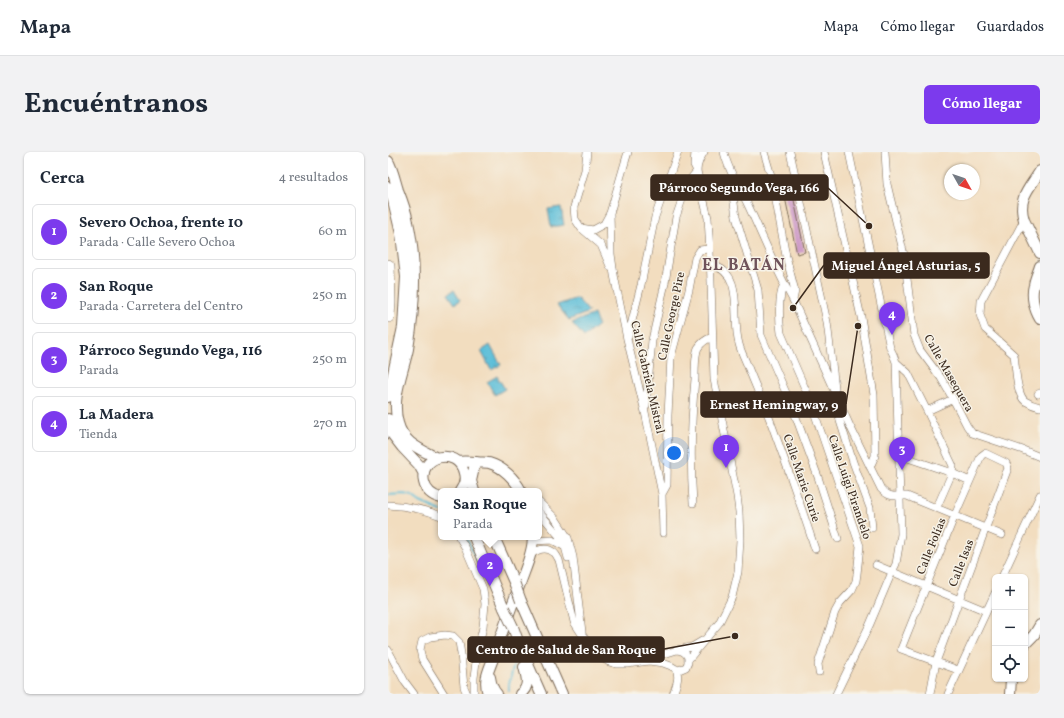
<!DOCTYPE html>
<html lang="es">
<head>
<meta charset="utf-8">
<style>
  body { margin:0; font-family:Vollkorn,serif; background:#f2f2f3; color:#1f2937 }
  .controls { position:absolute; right:12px; bottom:12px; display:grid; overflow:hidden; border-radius:6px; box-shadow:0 1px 3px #0004 }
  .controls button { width:36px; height:36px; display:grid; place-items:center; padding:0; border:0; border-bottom:1px solid #e0e1e3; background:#fff; color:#1f2937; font:20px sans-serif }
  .compass { position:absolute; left:556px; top:12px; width:36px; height:36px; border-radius:50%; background:#fff; box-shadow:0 1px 3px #0004; rotate:130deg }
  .you { position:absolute; left:286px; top:301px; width:14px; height:14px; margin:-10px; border:3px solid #fff; border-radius:50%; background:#1a73e8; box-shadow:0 0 0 6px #1a73e833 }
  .badge { display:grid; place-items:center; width:26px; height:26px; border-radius:50%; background:#7c3aed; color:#fff; font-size:13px; font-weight:700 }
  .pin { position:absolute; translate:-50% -33px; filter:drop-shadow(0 1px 2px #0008) }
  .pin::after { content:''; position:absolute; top:21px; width:14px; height:12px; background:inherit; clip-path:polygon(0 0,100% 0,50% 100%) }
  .popup { position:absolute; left:50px; top:336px; width:104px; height:52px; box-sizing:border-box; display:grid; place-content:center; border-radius:6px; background:#fff; filter:drop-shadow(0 1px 3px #0005); font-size:13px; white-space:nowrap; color:#747a83 }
  .popup b { font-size:15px; color:#1f2937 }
  .popup::after { content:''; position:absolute; left:50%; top:100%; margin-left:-8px; border:8px solid transparent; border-top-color:#fff }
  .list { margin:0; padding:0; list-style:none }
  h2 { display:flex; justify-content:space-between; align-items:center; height:52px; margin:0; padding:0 16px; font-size:17px }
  h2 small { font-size:13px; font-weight:400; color:#747a83 }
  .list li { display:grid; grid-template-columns:26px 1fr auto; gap:12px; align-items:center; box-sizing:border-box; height:56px; margin:0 8px 8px; padding:0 8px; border:1px solid #e0e1e3; border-radius:6px }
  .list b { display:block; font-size:15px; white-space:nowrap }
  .list p { margin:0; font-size:13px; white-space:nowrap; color:#747a83 }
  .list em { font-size:13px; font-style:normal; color:#747a83 }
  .icon { flex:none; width:22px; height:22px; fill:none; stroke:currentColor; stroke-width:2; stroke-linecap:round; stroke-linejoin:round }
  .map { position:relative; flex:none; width:652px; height:542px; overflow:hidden; border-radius:6px }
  header { display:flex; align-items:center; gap:24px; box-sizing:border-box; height:56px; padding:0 20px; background:#fff; border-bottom:1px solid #e0e1e3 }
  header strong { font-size:19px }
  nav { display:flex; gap:22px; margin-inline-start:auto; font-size:14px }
  .intro { display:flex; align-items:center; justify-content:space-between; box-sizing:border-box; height:96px; padding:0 24px }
  h1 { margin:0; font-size:28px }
  .button { padding:10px 18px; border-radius:6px; background:#7c3aed; color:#fff; font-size:14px; font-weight:700 }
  main { display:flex; gap:24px; padding:0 24px }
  aside { flex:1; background:#fff; border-radius:6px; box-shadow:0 1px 3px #0004 }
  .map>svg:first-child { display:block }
  .water { fill:url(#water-ripples); stroke:#4a747b }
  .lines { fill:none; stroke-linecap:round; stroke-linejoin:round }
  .stream { stroke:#5abdd8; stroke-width:2 }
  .building { fill:#ce9cc8 }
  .street-casing { stroke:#7b6956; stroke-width:8 }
  .secondary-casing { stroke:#7b6956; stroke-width:12 }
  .highway-casing { stroke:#7b6956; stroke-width:14 }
  .street { stroke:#fff; stroke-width:7 }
  .secondary { stroke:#fff; stroke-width:10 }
  .highway { stroke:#fff; stroke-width:13 }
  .secondary-bridge-casing { stroke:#7b6956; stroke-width:12; stroke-linecap:butt }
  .secondary-bridge { stroke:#fff; stroke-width:10 }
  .labels { text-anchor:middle; stroke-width:3; stroke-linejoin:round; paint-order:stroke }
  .street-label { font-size:12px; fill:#3b2a1e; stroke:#f7f3e8 }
  .district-label { font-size:16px; font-weight:bold; letter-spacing:1px; fill:#6e525a; stroke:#f7f3e8 }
  .leader { fill:none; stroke:#3b2a1e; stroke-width:1.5 }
  .callout-dot { fill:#3b2a1e; stroke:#f7f3e8; stroke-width:1.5 }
  .callout { fill:#3b2a1e; stroke:#3b2a1e; stroke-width:1.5 }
  .callout-label { font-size:13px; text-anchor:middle; font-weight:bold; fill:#fff }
</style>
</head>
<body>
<header>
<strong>Mapa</strong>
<nav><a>Mapa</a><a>Cómo llegar</a><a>Guardados</a></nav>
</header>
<div class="intro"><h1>Encuéntranos</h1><a class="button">Cómo llegar</a></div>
<main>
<aside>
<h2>Cerca<small>4 resultados</small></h2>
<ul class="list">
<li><span class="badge">1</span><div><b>Severo Ochoa, frente 10</b><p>Parada · Calle Severo Ochoa</p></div><em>60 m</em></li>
<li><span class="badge">2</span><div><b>San Roque</b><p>Parada · Carretera del Centro</p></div><em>250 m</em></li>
<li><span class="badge">3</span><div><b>Párroco Segundo Vega, 116</b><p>Parada</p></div><em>250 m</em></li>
<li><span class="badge">4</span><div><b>La Madera</b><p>Tienda</p></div><em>270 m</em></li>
</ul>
</aside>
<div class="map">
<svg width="652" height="542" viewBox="0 0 652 542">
  <defs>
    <pattern id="water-ripples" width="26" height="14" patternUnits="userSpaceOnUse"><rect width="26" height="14" fill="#5abdd8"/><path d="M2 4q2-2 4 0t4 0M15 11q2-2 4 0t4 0" fill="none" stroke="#4c9aaf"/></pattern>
  </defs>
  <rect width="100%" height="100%" fill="#f7f3e8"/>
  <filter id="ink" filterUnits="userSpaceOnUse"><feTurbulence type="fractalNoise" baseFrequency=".025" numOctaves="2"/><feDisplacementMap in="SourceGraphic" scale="8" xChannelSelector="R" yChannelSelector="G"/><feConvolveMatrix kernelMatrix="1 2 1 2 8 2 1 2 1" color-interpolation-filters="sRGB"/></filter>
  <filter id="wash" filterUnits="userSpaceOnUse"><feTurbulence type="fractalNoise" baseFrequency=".012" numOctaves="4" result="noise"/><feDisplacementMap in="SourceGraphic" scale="16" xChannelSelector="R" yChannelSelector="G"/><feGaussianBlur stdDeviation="0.9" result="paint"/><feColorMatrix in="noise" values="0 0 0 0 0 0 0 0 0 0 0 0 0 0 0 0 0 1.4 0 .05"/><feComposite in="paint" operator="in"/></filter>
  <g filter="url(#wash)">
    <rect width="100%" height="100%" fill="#f2ddbf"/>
    <path class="water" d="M 173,55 L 176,73 L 163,75 L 160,57 Z
      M 66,138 L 72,148 L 67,152 L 60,142 Z
      M 189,146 L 201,160 L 181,168 L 169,153 Z
      M 206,162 L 210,173 L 196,185 L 184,171 Z
      M 102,193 L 113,213 L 103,218 L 93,199 Z
      M 109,224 L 117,237 L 107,243 L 99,230 Z"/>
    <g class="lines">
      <path class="stream" d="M 0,343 L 16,342 L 24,344 L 32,350 L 53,359
        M 78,385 L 106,447
        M 121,539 L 121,532 L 126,512"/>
    </g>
    <g id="blocks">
      <path class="building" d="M 402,29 L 417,100 L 409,102 L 394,31 Z"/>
    </g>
  </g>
  <g filter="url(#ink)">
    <use href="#blocks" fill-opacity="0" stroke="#7b6956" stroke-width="1"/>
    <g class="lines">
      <g class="street-casing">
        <path id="street" d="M 199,0 L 197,18 L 186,55 L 187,67 L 193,76 L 205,78 L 216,72 L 222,61 L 240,0
          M 307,0 L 306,13 L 308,17
          M 336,0 C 340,19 352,36 360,53 C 375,85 388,118 405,148 L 461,272 L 493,337 C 503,347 506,343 519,344 L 614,383
          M 376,0 L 384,27 L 398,104 L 407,139 L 405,148
          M 402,0 L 439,170 L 447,236
          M 436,0 L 473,165 L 486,243 L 487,304 L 482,315
          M 497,0 L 499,32 L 516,103 L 526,183 L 532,198 L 553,226 L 565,247 L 579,274 L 584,281 L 635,298 L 652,305
          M 345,27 L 345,44 L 348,65 L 370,138 L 373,183 L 405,257 L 430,325 L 450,387
          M 222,61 L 223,102 L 226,123 L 239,187 L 257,260 L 274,342 L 275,381
          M 636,68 L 593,149 L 592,163 L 597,177 L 626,203 C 628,215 628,242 637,249 C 642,252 647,254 652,255
          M 193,76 L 213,93 L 222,114
          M 323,113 C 358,120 343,167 351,192 C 353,200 357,207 360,215 C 367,233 375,250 382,268 C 398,311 413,354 427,397
          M 396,132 C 390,145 391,167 393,181 L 422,248 L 472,394 L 469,422 L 468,429 L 464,438 L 452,451 L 447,460 L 430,512 L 431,520
          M 240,185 L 253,133 L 267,65 L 290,0
          M 508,210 L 520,221 L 539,259 L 565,314 L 564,321 L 549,355
          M 650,242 L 652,241
          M 449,250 L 452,269 L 465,310 L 482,356 L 484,376
          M 258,254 L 264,188 L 277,131 L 288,65 L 300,30 L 309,19
          M 539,259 L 565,247
          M 511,303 L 564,321 L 582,329
          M 274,342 L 279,333 L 280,263 L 283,205 L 301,138 L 307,106 L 312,98 L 320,97 L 322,99
          M 151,350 L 167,366 L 180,386 L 185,405 L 194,480
          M 305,351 C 302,309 303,269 307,227 C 307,219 307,202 310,196 C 313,191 319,187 324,185
          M 0,353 C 18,354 36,357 53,364
          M 151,360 L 172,385 L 177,395 L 180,406
          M 71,385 L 77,395 L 95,437 L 97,452 L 95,475 L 89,501 L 86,526 L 86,542
          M 145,389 L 164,388 L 177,395
          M 142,403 C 148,398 158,394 165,400 C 168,401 169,405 171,408 L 186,470 L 199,490 L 204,497 L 212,505 L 221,510 L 228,512 L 239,512 L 261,509 L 275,511 L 283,514 L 288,517 L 291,518 L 298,515 C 303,507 299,499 289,498
          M 488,413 L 598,459
          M 614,425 L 652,343
          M 0,498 L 17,530 L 26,542
          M 300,508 L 331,471 L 344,445 L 350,420 L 352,388 L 351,360 L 349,344 L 326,227 L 322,99 L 320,66 L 309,19 C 309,11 312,6 316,0
          M 261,509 L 273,503 L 289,498 L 304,495 L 314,489
          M 56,542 L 34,507 L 32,498 L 34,489 L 42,485 L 57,483 L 65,484 L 71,490 L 73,502 L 76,535 L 79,542
          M 285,542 C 288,534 292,525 288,517
          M 448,542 L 482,472 L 504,420 L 508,412 L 513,382 L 508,210 L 505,202 L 502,196 L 461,0
          M 542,542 L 548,510 L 620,316 L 618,311 L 597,301 L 593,304 L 567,363 L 513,497 L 570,518
          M 560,542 L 607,441"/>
      </g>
      <g class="secondary-casing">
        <path id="secondary" d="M 0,9 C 5,18 7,29 10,38 C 14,48 18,59 20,70 C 29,111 27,155 20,197 C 15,221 3,246 10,271 C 15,291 32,297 49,306
          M 652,19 C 642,36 629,46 636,68 L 652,101
          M 0,35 L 5,48 L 13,82 L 18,125 L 15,175 L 0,245
          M 652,114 C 650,121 647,126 646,133 C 643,144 646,157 652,167
          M 0,267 L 4,282 L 14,295 L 31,313 L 36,322
          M 70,310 C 77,309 82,310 89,310 C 93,311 97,310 101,311 C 115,315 127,327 133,339
          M 86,316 L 83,329 L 86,339
          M 53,346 C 45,344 38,339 36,330 C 30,303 70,294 76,321 C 78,328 76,334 72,339
          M 86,385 L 116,456
          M 106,385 L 126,430
          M 133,449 L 174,542
          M 125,475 L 131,492 L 153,542
          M 637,492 L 646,483 L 652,473
          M 102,525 C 103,532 104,537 109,542
          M 100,542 C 95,526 101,519 106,504 C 114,480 123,456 132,432 C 137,417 145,401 145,385
          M 132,542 C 142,535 139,526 136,515
          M 622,542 L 623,527"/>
      </g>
      <g class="highway-casing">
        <path id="highway" d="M 0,114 L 1,150 L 0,164"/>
      </g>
      <use href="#street" class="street"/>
      <use href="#secondary" class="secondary"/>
      <use href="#highway" class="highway"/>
      <g class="secondary-bridge-casing">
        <path id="secondary-bridge" d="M 126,430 L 133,449
          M 116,456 L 125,475"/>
      </g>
      <use href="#secondary-bridge" class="secondary-bridge"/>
    </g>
  </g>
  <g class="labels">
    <g class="street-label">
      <text transform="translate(283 164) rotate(-78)" y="4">Calle George Pire</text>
      <text transform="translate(561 221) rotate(60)" y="4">Calle Masequera</text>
      <text transform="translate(260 225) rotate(77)" y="4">Calle Gabriela Mistral</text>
      <text transform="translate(414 326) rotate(71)" y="4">Calle Marie Curie</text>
      <text transform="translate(462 335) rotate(71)" y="4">Calle Luigi Pirandelo</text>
      <text transform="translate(543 394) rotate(-68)" y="4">Calle Folías</text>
      <text transform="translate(573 411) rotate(-69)" y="4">Calle Isas</text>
    </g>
    <g class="district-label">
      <text x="356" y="118">EL BATÁN</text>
    </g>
  </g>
  <path class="leader" d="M481 74L440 36M405 156L436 113M470 174L458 252M347 484L276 497"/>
  <g class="callout-dot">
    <circle cx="481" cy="74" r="4"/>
    <circle cx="405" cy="156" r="4"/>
    <circle cx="470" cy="174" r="4"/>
    <circle cx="347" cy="484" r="4"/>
  </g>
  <g class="callout">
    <rect x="263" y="23" width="177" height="25" rx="4"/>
    <rect x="436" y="101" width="165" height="25" rx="4"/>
    <rect x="313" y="240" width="145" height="25" rx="4"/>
    <rect x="80" y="485" width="196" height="25" rx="4"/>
  </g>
  <g class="callout-label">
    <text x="351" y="40">Párroco Segundo Vega, 166</text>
    <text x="518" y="118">Miguel Ángel Asturias, 5</text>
    <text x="386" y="257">Ernest Hemingway, 9</text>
    <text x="178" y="502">Centro de Salud de San Roque</text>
  </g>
</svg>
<div class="controls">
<button>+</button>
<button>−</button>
<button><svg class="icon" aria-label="locate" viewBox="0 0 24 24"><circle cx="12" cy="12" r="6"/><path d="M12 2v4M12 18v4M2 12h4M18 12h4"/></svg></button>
</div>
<svg class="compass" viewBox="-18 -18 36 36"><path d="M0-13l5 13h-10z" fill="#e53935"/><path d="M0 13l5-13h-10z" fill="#747a83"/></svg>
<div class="you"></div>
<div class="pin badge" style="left:338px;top:316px">1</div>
<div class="pin badge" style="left:102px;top:434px">2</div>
<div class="popup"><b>San Roque</b>Parada</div>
<div class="pin badge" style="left:514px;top:318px">3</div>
<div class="pin badge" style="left:504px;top:183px">4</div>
</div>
</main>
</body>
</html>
